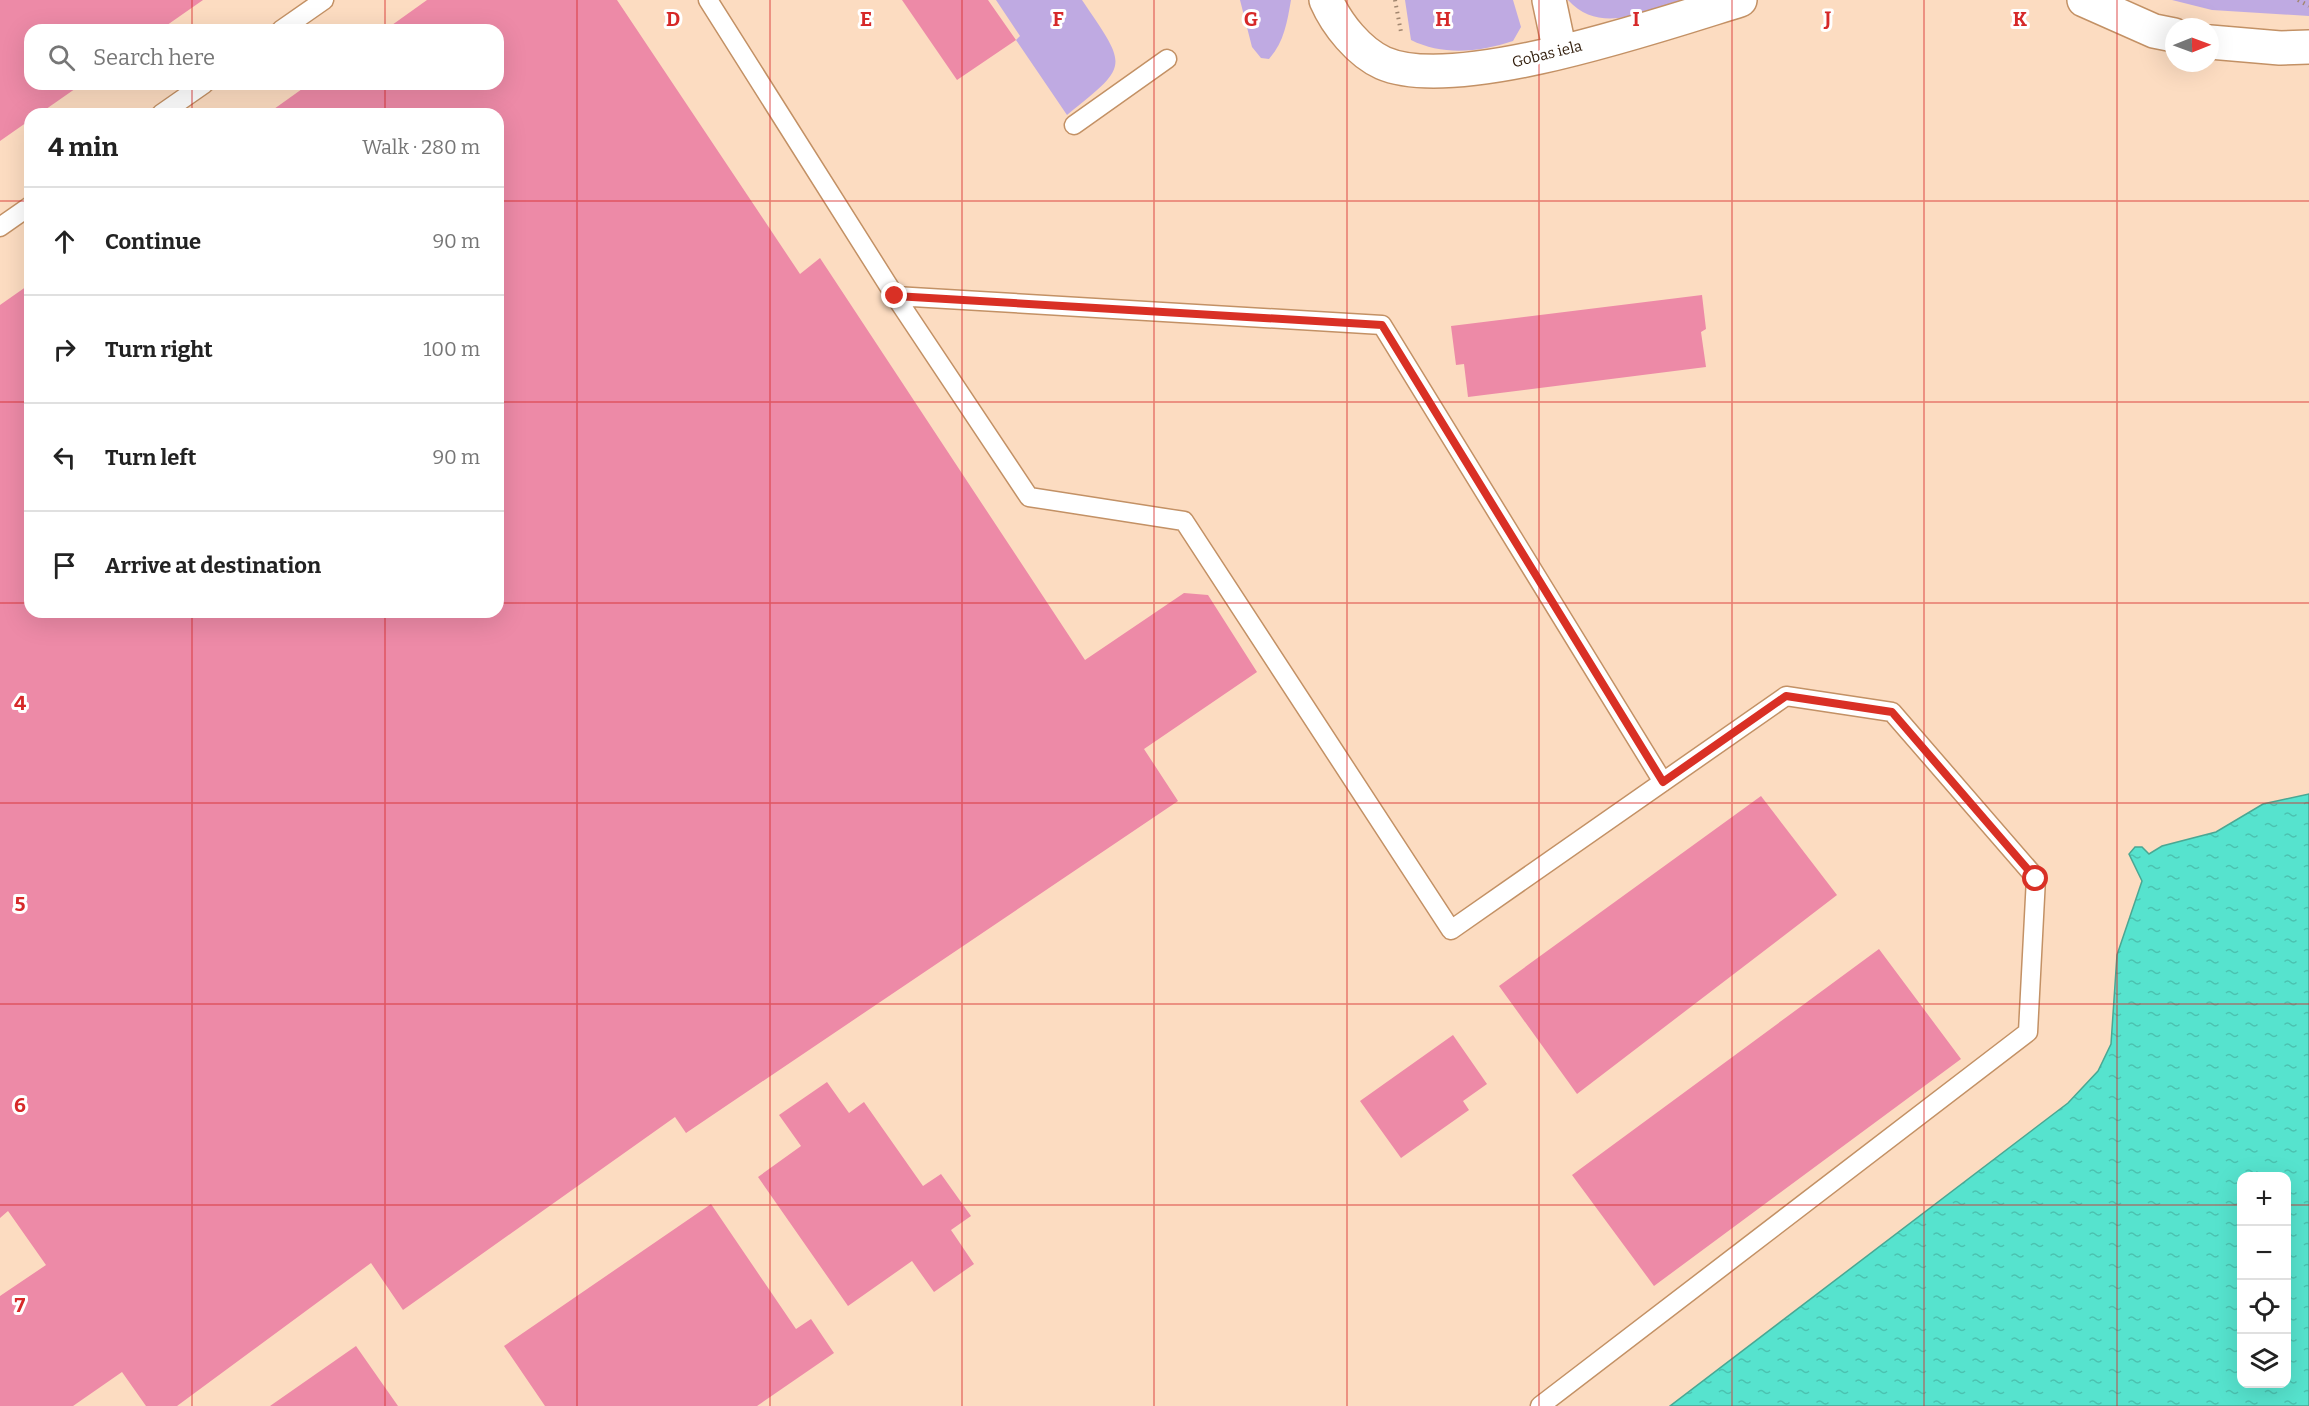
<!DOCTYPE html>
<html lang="en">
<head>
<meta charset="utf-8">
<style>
  body { margin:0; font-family:Bitter,serif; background:#f6f6f6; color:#222 }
  .controls { position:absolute; right:18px; bottom:18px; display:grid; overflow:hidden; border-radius:12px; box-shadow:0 6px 24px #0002 }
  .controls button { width:54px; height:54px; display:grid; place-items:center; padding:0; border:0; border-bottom:2px solid #e0e0e0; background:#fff; color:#222; font:30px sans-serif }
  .compass { position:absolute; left:2165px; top:18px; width:54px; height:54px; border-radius:50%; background:#fff; box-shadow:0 6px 24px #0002; rotate:89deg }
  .stop { position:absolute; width:18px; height:18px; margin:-14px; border:4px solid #d93025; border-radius:50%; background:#fff }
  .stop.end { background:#d93025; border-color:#fff; box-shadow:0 2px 6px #0008 }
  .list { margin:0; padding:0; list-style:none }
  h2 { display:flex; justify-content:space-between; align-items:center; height:78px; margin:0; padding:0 24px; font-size:26px }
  h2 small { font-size:20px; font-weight:400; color:#767676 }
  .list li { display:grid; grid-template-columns:39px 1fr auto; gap:18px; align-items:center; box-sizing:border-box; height:108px; padding:0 24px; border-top:2px solid #e0e0e0 }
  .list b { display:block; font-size:22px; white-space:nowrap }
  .list em { font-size:20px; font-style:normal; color:#767676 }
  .icon { flex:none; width:33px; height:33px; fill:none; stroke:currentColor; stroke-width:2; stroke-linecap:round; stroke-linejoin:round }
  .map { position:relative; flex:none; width:2309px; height:1406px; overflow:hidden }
  .search { position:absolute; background:#fff; box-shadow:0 6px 24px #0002; left:24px; top:24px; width:480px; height:66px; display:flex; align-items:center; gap:15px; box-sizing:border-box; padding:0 21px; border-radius:18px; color:#767676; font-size:22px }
  .panel { position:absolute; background:#fff; box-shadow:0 6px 24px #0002; left:24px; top:108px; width:480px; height:510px; border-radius:18px }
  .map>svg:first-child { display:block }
  .grass { fill:#bfaae2 }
  .water { fill:url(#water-ripples); stroke:#4aa793; stroke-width:1.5; fill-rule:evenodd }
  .building { fill:#ed8aa7 }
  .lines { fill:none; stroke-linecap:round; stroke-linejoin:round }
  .lane-casing { stroke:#c39165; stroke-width:21 }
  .street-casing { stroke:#c39165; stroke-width:36 }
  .path { stroke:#a28770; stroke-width:4; stroke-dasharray:1.5 4.5; stroke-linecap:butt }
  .lane { stroke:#fff; stroke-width:18 }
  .street { stroke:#fff; stroke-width:33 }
  .route { stroke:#d93025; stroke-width:8 }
  .grid { fill:none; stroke:#d62828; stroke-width:1.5; stroke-opacity:0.55 }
  .labels { text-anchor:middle; stroke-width:6; stroke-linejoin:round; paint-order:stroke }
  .street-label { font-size:15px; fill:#2f1b09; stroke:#fff }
  .grid-label { font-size:20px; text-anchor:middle; font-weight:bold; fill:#d62828; stroke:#fff; stroke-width:6; stroke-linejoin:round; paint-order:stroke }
</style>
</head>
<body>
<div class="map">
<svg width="2309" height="1406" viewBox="0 0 2309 1406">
  <defs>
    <pattern id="water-ripples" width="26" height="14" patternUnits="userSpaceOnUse" patternTransform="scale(1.5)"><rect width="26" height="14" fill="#56e3ce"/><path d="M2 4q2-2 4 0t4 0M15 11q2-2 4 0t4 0" fill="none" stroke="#4bc2b0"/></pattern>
  </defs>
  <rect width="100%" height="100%" fill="#fcdcc1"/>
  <path class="grass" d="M 996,0 L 1082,0 C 1127,67 1131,64 1067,115 L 1016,40 L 1020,36 Z
    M 1240,0 L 1291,0 C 1287,23 1284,42 1269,59 L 1261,58 L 1252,47 Z
    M 1405,0 L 1513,0 L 1521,27 L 1513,41 C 1480,52 1443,56 1411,40 Z
    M 1568,0 L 1681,0 C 1643,12 1600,35 1568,0 Z
    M 2172,0 L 2309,0 L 2309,16 L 2212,10 Z"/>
  <path class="water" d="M 2309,794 L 2309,1406 L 1670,1406 L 2068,1103 L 2098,1071 L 2111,1044 L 2117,955 L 2142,881 L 2129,854 L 2135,847 L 2142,847 L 2149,854 L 2162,846 L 2216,832 L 2263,804 ZM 2242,1176 L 2286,1176 L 2286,1384 L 2242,1384 Z"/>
  <path class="building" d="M 0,0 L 203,0 L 160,30 L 30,30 L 30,84 L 82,84 L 39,114 L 30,114 L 30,120 L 0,141 Z
    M 427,0 L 617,0 L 800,274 L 820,258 L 1085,660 L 1184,593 L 1208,595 L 1257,672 L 1144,749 L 1178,801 L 686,1133 L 675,1117 L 403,1310 L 371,1263 L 177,1406 L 146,1406 L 122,1372 L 73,1406 L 0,1406 L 0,1296 L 46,1265 L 8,1211 L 0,1218 L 0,305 L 30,284 L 30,612 L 498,612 L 498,114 L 267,114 L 309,84 L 498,84 L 498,30 L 385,30 Z
    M 902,0 L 988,0 L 1016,40 L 957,80 Z
    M 1702,295 L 1706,329 L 1701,332 L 1706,367 L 1468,397 L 1464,364 L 1456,365 L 1451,326 Z
    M 1761,796 L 1837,895 L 1577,1094 L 1499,986 Z
    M 1879,949 L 1961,1059 L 1654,1286 L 1572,1175 Z
    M 1453,1035 L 1487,1084 L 1463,1101 L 1469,1110 L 1401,1158 L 1360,1101 Z
    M 827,1082 L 849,1113 L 864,1102 L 923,1186 L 941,1174 L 971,1216 L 951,1230 L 974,1264 L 934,1292 L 912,1261 L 848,1306 L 758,1177 L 801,1146 L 779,1115 Z
    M 711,1204 L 796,1329 L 811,1319 L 834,1353 L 757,1406 L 545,1406 L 504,1346 Z
    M 356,1346 L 398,1406 L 270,1406 Z"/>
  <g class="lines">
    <g class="lane-casing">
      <path id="lane" d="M 708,0 L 895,296 L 1029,497 L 1184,521 L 1451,930 L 1786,696 L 1892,712 L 2036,878 L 2028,1032 L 1540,1406
        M 281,30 L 324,0
        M 161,114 L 204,84
        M 1074,125 L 1167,59
        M 0,227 L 30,206
        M 895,296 L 1382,325 L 1663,782"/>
    </g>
    <g class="street-casing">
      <path id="street" d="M 1326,0 C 1337,25 1359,52 1383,63 C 1456,95 1662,24 1740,0
        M 1549,0 L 1560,52
        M 2084,0 L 2154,31 L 2174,35
        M 2210,42 L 2280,48 L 2309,47"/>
    </g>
    <path class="path" d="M 1395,0 L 1401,32
      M 2298,0 L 2309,6"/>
    <use href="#lane" class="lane"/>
    <use href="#street" class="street"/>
  </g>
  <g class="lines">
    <path class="route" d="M 895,296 L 1382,325 L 1663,782 L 1786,696 L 1892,712 L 2036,879"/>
  </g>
  <path class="grid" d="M 192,0 L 192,30M 385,0 L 385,30M 577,0 L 577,1406M 770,0 L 770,1406M 962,0 L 962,1406M 1154,0 L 1154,1406M 1347,0 L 1347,1406M 1539,0 L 1539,1406M 1732,0 L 1732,1406M 1924,0 L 1924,1406M 2117,0 L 2117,1406M 192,84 L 192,114M 385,84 L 385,114M 0,201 L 30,201M 498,201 L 2309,201M 0,402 L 30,402M 498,402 L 2309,402M 0,603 L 30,603M 498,603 L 2309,603M 192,612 L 192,1406M 385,612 L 385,1406M 0,803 L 2309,803M 0,1004 L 2309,1004M 0,1205 L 2242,1205M 2286,1205 L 2309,1205"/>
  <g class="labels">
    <g class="street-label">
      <text transform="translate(1547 54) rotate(-14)" y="5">Gobas iela</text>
    </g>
  </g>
  <g class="grid-label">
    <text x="673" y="26">D</text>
    <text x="866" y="26">E</text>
    <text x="1058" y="26">F</text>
    <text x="1251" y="26">G</text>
    <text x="1443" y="26">H</text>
    <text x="1636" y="26">I</text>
    <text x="1828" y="26">J</text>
    <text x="2020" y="26">K</text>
    <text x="20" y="710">4</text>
    <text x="20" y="911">5</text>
    <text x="20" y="1112">6</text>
    <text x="20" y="1312">7</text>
  </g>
</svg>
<div class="controls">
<button>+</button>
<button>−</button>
<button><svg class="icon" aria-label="locate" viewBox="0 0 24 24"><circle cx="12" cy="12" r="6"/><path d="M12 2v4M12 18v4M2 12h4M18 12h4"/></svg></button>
<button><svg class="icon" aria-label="layers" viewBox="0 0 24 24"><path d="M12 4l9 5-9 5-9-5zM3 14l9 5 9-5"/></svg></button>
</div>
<svg class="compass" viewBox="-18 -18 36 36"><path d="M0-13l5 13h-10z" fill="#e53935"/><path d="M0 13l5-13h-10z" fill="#767676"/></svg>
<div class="stop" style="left:2036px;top:879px"></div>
<div class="stop end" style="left:895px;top:296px"></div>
<div class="search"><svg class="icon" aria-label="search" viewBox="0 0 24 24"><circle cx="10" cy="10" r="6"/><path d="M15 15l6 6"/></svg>Search here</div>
<section class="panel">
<h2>4 min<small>Walk · 280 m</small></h2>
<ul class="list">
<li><svg class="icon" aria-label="ahead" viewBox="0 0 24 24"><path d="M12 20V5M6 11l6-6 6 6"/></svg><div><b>Continue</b></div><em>90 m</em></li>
<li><svg class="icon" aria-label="right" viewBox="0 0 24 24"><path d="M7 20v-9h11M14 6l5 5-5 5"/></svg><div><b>Turn right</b></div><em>100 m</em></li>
<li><svg class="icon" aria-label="left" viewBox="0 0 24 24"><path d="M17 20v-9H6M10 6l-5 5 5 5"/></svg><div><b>Turn left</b></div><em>90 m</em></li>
<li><svg class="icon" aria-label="arrive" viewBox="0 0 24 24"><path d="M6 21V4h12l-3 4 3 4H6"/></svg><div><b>Arrive at destination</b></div></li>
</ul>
</section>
</div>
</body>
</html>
